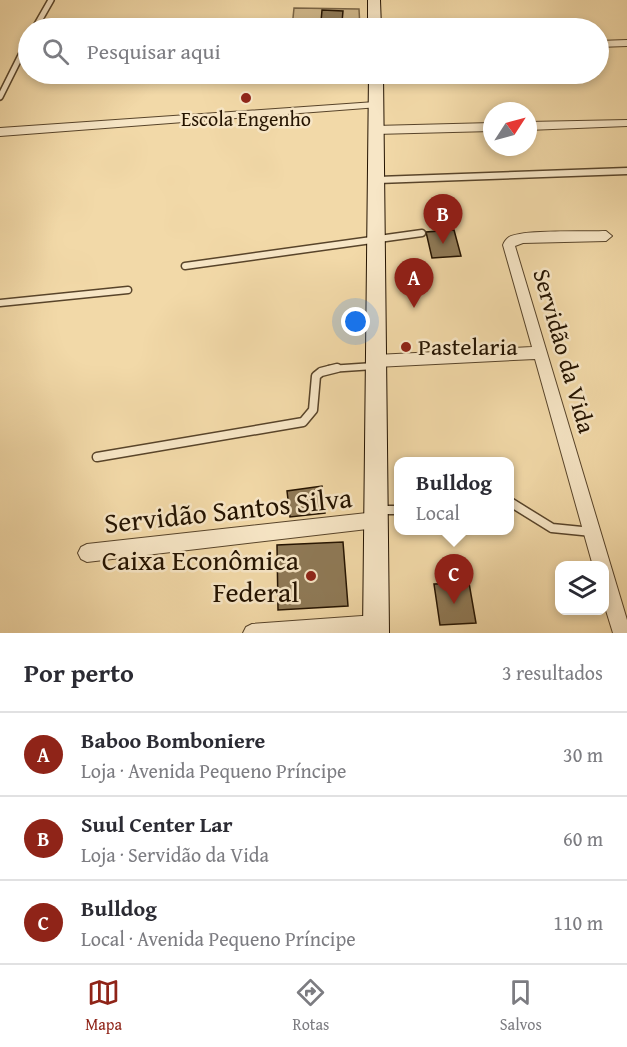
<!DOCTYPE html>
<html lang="pt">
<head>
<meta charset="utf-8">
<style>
  body { margin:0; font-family:"Gentium Book Plus",serif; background:#f7f7f7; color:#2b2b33 }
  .controls { position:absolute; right:18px; bottom:18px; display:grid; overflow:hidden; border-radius:12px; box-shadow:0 3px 9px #0003 }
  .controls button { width:54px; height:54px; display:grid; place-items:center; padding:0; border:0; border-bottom:2px solid #e1e1e2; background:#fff; color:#2b2b33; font:30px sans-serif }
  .compass { position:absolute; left:483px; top:102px; width:54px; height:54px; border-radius:50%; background:#fff; box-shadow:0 3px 9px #0003; rotate:54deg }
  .you { position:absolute; left:356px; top:322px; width:21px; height:21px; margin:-15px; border:4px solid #fff; border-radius:50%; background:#1a73e8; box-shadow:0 0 0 9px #1a73e833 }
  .badge { display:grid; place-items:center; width:39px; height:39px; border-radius:50%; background:#8f2418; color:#fff; font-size:20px; font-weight:700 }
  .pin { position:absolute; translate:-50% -50px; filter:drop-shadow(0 2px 3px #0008) }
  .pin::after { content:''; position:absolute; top:32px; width:21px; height:18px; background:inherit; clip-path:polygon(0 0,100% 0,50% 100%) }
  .popup { position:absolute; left:394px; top:457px; width:120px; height:78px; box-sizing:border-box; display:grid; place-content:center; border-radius:12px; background:#fff; filter:drop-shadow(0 2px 4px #0005); font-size:20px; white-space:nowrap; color:#7c7c81 }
  .popup b { font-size:22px; color:#2b2b33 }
  .popup::after { content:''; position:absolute; left:50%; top:100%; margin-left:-12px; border:12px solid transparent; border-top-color:#fff }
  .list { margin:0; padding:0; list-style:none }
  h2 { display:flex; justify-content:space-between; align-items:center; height:78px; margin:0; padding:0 24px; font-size:26px }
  h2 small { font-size:20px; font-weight:400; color:#7c7c81 }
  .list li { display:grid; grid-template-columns:39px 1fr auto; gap:18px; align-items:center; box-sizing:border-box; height:84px; padding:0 24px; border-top:2px solid #e1e1e2 }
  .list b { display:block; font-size:22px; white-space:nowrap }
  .list p { margin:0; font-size:20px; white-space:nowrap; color:#7c7c81 }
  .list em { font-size:20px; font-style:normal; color:#7c7c81 }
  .icon { flex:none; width:33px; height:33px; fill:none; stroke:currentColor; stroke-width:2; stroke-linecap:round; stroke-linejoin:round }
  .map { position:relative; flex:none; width:627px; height:633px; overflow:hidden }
  .search { position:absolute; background:#fff; box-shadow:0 3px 9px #0003; left:18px; right:18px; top:18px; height:66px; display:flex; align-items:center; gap:15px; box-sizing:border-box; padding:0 21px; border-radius:33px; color:#7c7c81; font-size:22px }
  .sheet { height:330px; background:#fff }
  nav { display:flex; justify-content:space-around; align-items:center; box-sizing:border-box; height:84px; border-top:2px solid #e1e1e2; background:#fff; font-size:16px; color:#7c7c81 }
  nav a { display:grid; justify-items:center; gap:3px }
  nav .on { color:#8f2418 }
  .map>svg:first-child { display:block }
  .green { fill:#cfb78b; stroke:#7a6546; stroke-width:1.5 }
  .building { fill:#8f7a57; stroke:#241300; stroke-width:1.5 }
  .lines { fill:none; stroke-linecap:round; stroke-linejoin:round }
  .service-far2-casing { stroke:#58442a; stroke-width:8 }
  .service-far1-casing { stroke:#58442a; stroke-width:9 }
  .service-casing { stroke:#58442a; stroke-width:11 }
  .minor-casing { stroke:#58442a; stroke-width:2 }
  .secondary-casing { stroke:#241300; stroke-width:2 }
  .service-far2 { stroke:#f7e6c6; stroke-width:5 }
  .service-far1 { stroke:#f7e6c6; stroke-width:6 }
  .service { stroke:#f7e6c6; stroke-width:8 }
  .minor { fill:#f7e6c6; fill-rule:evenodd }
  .secondary { fill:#f7e6c6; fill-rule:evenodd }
  .poi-dot { fill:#8f2418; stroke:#f7e6c6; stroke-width:2 }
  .labels { text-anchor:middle; stroke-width:5; stroke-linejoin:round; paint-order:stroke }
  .far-poi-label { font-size:20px; fill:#241300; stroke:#f7e6c6 }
  .poi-label { font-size:24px; fill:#241300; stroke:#f7e6c6; text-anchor:start }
  .street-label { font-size:24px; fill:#241300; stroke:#f7e6c6 }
  .near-street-label { font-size:28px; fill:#241300; stroke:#f7e6c6 }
  .near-poi-label { font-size:28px; fill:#241300; stroke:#f7e6c6; text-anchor:end }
</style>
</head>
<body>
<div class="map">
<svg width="627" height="633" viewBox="0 0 627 633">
  <rect width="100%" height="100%" fill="#f2d9a8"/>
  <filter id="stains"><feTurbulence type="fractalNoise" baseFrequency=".00333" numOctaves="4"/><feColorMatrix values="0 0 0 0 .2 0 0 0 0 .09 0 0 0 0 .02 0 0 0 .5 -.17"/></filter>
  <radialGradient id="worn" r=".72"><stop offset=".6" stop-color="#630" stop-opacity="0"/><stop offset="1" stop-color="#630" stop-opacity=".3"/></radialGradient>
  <path class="green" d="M 294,8 L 359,9 L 360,28 L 292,28 Z"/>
  <path class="building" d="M 322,10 L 343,11 L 342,22 L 321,22 Z
    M 301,19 L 314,20 L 317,25 L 313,28 L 299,28 L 296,23 Z
    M 454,230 L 461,256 L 432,258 L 426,232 Z
    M 322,486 L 325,513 L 290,517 L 287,491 Z
    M 343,542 L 348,606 L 278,610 L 277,545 Z
    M 469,583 L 476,623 L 440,625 L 434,584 Z"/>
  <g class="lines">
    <g class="service-far2-casing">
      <path id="service-far2" d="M 35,28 L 51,0
        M 0,97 L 28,41"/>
    </g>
    <g class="service-far1-casing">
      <path id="service-far1" d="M 378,180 L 627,171
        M 185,266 L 422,233
        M 0,303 L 128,290
        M 329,369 L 374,366"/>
    </g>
    <g class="service-casing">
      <path id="service" d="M 97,457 L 303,422 L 313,410 L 316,376 L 321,372 L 337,368
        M 510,502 L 552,528 L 592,532
        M 379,510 L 398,510"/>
    </g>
    <g class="minor-casing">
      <path id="minor" d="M 627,40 L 627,46 L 598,47 L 598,41 Z
        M 375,102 L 379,103 L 379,107 L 0,136 L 0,128 Z
        M 627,120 L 627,126 L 528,130 L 528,122 Z
        M 492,123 L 492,131 L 375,134 L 370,130 L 375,126 Z
        M 606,231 L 612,236 L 606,241 L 523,243 L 515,246 L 627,620 L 627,633 L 613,633 L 604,604 L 604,566 L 593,566 L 535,359 L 376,367 L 371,365 L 369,361 L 371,357 L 376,355 L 532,347 L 503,245 C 504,242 506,239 509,237 C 523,229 586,232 606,231 Z
        M 376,512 L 382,514 L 384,520 L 382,526 L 376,528 L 87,562 L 81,559 L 78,553 L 81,547 L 87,544 Z
        M 376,615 L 382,618 L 385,624 L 382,630 L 376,633 L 243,633 L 246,627 L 252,624 Z"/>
    </g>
    <g class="secondary-casing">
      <path id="secondary" d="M 368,0 L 380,0 L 381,28 L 368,28 Z
        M 369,74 L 383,74 L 389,633 L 363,633 Z"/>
    </g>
    <use href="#service-far2" class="service-far2"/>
    <use href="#service-far1" class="service-far1"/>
    <use href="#service" class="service"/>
    <use href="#minor" class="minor"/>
    <use href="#secondary" class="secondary"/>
  </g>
  <g class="poi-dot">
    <circle cx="246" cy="98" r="6"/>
    <circle cx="406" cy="347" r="6"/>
    <circle cx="311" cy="576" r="6"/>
  </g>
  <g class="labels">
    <g class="far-poi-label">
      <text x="246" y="126">Escola Engenho</text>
    </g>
    <g class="poi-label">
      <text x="418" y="355">Pastelaria</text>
    </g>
    <g class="street-label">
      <text transform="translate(564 351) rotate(74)" y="8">Servidão da Vida</text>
    </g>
    <g class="near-street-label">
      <text transform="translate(228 510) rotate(-6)" y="10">Servidão Santos Silva</text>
    </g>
    <g class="near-poi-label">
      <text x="299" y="570">Caixa Econômica<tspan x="299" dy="32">Federal</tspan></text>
    </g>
  </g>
  <rect width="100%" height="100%" filter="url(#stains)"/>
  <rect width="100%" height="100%" fill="url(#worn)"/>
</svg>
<div class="controls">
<button><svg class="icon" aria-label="layers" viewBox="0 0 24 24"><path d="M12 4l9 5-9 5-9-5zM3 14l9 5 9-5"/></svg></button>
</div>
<svg class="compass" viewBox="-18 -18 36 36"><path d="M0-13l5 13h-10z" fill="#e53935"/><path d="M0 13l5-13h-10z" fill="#7c7c81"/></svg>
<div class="you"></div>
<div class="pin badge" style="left:414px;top:308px">A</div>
<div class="pin badge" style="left:443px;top:244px">B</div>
<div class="pin badge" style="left:454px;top:604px">C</div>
<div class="popup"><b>Bulldog</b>Local</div>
<div class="search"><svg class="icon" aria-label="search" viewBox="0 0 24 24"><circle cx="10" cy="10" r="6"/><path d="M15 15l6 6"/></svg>Pesquisar aqui</div>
</div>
<section class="sheet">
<h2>Por perto<small>3 resultados</small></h2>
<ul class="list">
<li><span class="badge">A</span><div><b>Baboo Bomboniere</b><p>Loja · Avenida Pequeno Príncipe</p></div><em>30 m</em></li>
<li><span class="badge">B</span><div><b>Suul Center Lar</b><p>Loja · Servidão da Vida</p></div><em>60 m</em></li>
<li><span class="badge">C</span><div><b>Bulldog</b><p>Local · Avenida Pequeno Príncipe</p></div><em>110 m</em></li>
</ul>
</section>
<nav>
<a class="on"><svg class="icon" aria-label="map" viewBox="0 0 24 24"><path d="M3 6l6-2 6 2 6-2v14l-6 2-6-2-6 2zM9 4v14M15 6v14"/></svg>Mapa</a>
<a><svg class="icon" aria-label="directions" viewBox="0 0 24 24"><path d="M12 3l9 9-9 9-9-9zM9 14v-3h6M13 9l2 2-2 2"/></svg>Rotas</a>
<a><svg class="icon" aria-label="saved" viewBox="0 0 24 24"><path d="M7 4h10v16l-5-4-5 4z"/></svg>Salvos</a>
</nav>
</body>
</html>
